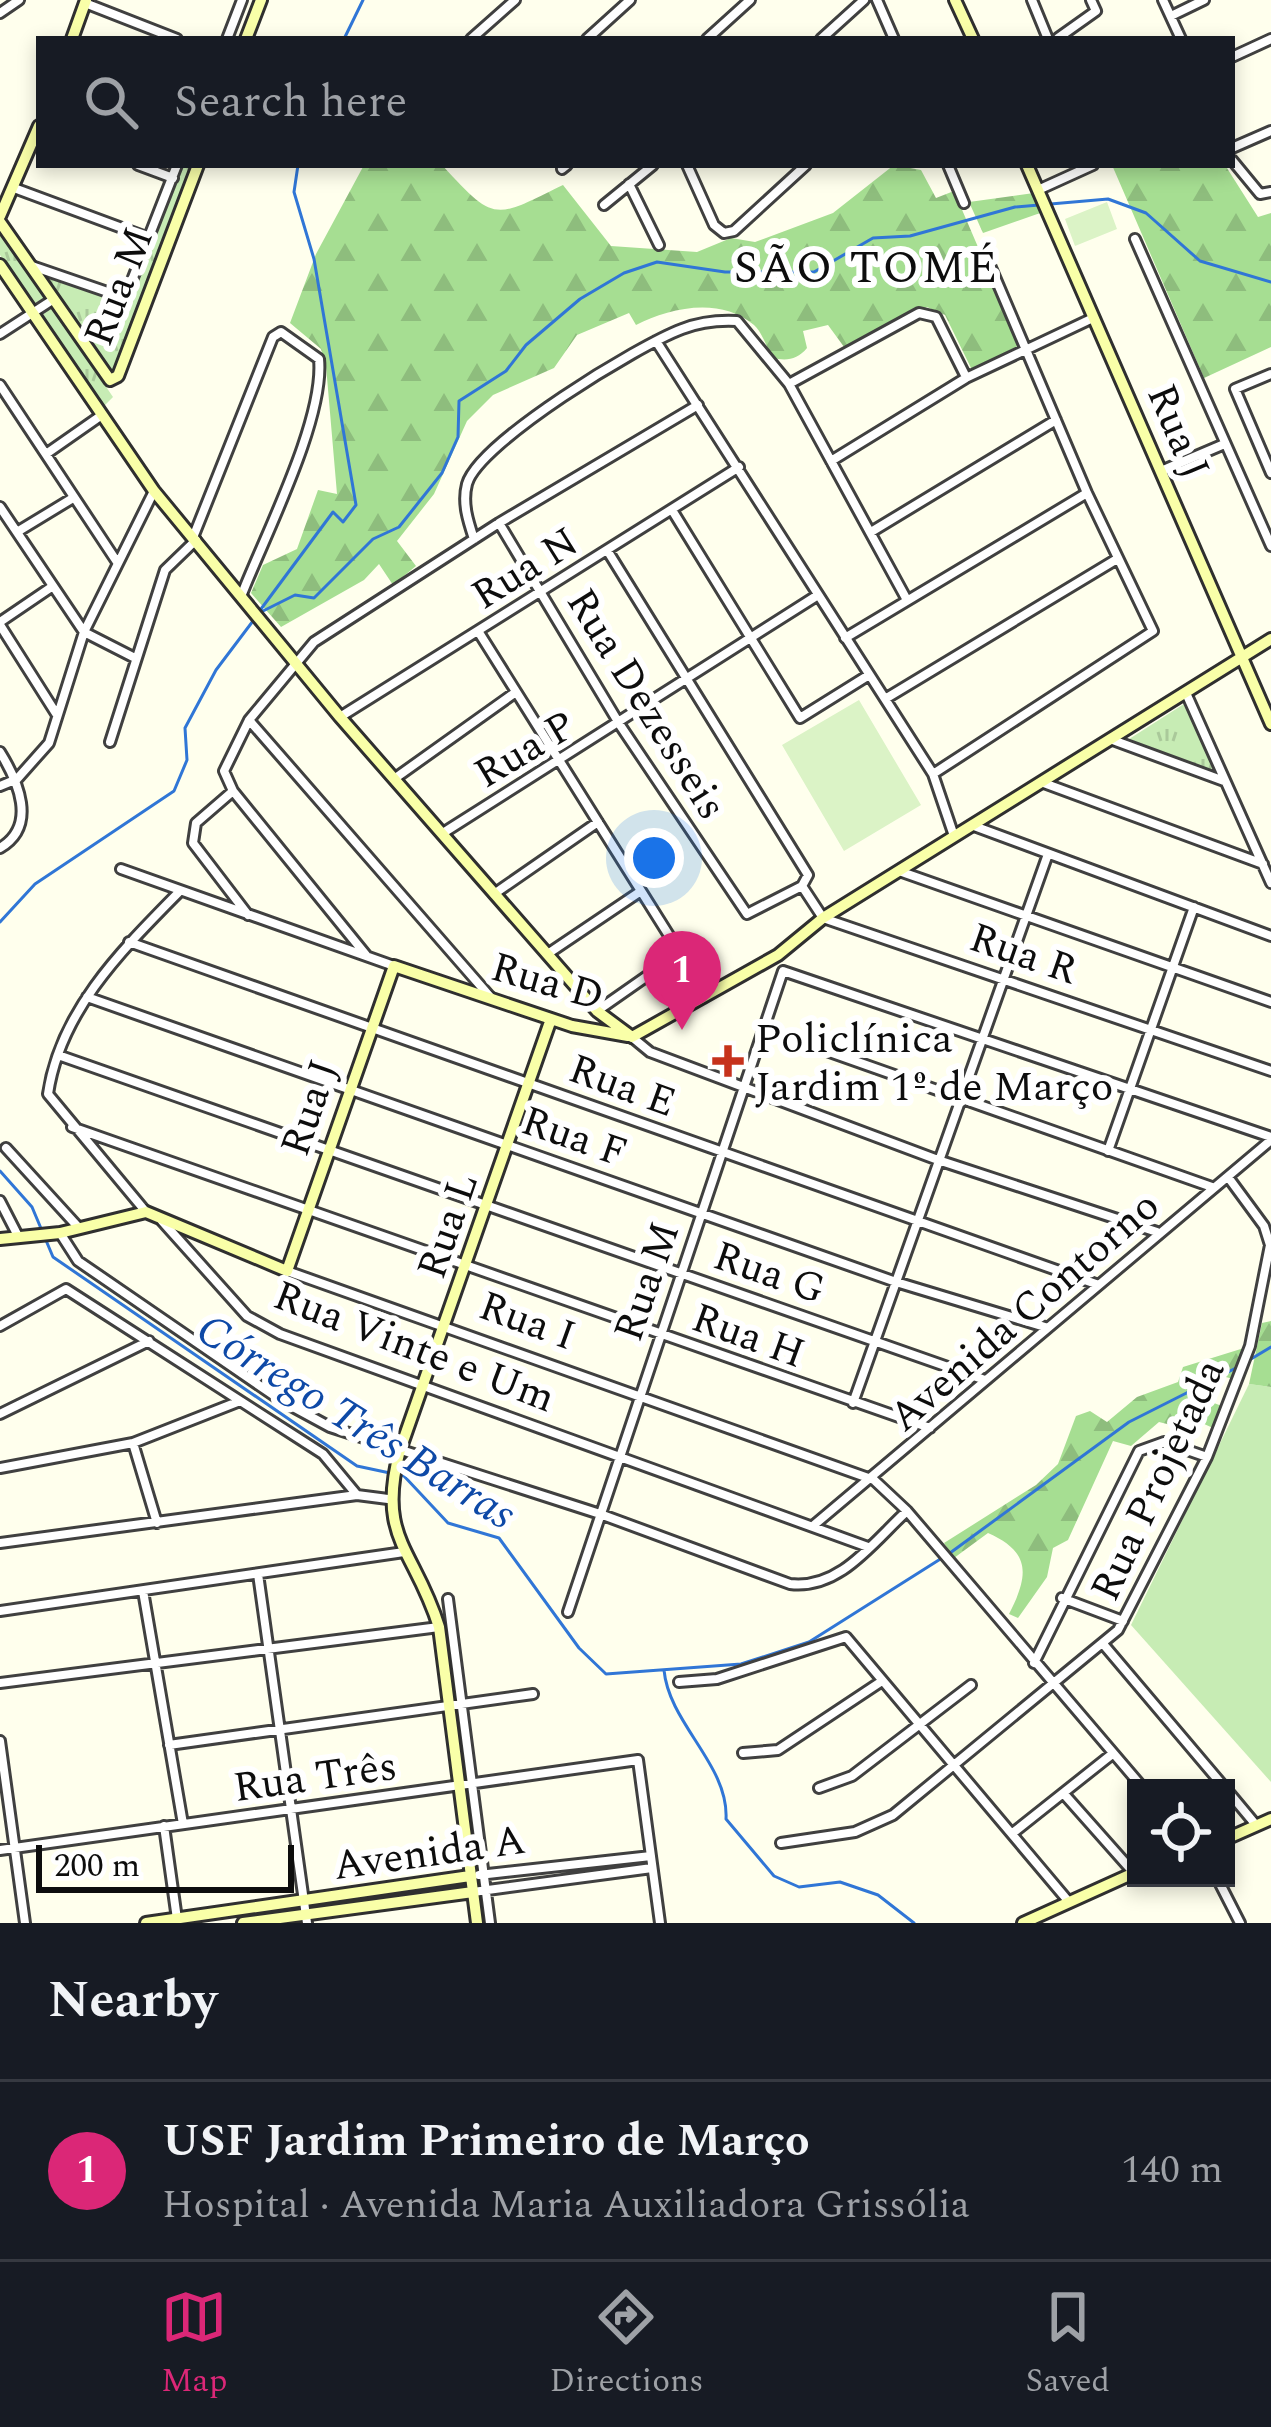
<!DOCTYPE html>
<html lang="en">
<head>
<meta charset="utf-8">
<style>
  body { margin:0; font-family:Spectral,serif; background:#20242c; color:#f1f3f6 }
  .controls { position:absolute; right:36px; bottom:36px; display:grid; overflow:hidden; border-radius:0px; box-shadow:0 6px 18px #0003 }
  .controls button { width:108px; height:108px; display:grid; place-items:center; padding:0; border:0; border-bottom:3px solid #363941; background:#171b24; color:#f1f3f6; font:60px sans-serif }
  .scale { position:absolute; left:36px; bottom:30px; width:258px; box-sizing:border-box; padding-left:12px; border:6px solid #0d0d0d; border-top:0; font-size:33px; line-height:42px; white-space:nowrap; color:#0d0d0d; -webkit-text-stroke:9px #fff; paint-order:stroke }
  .you { position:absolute; left:654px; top:858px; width:42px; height:42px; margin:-30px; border:9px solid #fff; border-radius:50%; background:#1a73e8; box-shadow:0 0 0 18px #1a73e833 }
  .badge { display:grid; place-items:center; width:78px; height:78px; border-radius:50%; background:#db2777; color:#fff; font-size:39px; font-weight:700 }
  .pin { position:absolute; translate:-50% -99px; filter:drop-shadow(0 3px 6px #0008) }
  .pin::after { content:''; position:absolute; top:63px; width:42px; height:36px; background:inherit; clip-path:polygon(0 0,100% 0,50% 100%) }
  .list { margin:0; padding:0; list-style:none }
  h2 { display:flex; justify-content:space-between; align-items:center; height:156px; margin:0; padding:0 48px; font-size:51px }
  h2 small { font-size:39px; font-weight:400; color:#9ea1a6 }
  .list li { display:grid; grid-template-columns:78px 1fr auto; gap:36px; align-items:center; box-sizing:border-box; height:180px; padding:0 48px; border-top:3px solid #363941 }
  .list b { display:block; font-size:45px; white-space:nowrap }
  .list p { margin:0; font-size:39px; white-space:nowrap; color:#9ea1a6 }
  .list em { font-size:39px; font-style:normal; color:#9ea1a6 }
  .icon { flex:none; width:66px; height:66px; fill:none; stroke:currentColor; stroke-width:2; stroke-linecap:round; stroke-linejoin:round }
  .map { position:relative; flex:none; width:1271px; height:1923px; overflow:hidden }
  .search { position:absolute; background:#171b24; box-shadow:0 6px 18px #0003; left:36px; right:36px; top:36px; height:132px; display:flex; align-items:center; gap:30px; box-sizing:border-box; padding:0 42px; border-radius:0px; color:#9ea1a6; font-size:45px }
  .sheet { height:336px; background:#171b24 }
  nav { display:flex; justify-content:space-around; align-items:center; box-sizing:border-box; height:168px; border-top:3px solid #363941; background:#171b24; font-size:33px; color:#9ea1a6 }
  nav a { display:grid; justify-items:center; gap:6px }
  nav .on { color:#db2777 }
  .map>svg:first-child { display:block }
  .grass { fill:#c7ecb4 }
  .forest { fill:url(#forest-firs) }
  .park { fill:url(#park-tufts) }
  .pitch { fill:#dbf3c6 }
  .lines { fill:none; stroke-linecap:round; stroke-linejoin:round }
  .stream { stroke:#3076d6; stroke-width:3 }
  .street-casing { stroke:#404040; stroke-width:14 }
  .secondary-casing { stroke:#2f2f2f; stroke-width:16 }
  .street { stroke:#fff; stroke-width:8 }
  .secondary { stroke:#f9ffa8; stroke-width:10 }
  .poi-dot { fill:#c6321c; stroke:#fff; stroke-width:4.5 }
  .labels { text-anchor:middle; stroke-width:12; stroke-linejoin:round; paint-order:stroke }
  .street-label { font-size:42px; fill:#0d0d0d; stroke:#fff }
  .poi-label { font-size:42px; fill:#0d0d0d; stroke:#fff; text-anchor:start }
  .neighbourhood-label { font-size:45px; letter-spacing:3px; fill:#0d0d0d; stroke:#fff }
  .water-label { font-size:45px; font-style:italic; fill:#0e49a7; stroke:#fff }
</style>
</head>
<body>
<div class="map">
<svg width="1271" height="1923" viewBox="0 0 1271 1923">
  <defs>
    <pattern id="forest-firs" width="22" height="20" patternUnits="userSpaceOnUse" patternTransform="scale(3)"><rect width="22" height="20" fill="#a6de92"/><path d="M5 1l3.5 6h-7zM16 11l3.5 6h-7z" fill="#8ebd7d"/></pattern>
    <pattern id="park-tufts" width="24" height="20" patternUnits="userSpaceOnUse" patternTransform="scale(3)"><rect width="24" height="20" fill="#c7ecb4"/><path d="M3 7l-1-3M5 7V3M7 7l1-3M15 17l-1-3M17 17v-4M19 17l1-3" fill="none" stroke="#aac99a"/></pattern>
  </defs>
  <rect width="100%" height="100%" fill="#ffffed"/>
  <path class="grass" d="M 1249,1384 L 1271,1387 L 1271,1782 L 1131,1625 Z"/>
  <path class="forest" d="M 364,165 L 442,165 C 495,223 494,219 563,185 L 611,246 L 697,252 L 731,238 L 755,242 L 833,213 L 894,165 L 921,170 L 936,198 L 954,191 L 1020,345 L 972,370 L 945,315 L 927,307 L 847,351 L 828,325 L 803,331 L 807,348 C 797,360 787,361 772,358 C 767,348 762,332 754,325 C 720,296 669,308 636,325 L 629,313 L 577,335 L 554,368 L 493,395 L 467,421 L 434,494 L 397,541 L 416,566 L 393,585 L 379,564 L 364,580 L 281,627 L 251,593 L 263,565 L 297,549 L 318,490 L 337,494 L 326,366 L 321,349 L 290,323 L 316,254 Z
    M 1112,165 L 1225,165 L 1258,217 L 1271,213 L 1271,347 L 1204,378 Z
    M 1034,193 L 1043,212 L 983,233 L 969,202 Z
    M 1271,1321 L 1271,1387 L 1249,1384 L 1262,1323 Z
    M 1244,1348 L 1233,1379 L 1215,1374 L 1203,1399 L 1222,1406 L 1213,1428 L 1182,1414 L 1175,1426 L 1159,1422 L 1131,1446 L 1113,1441 L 1068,1540 L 1053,1548 L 1047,1577 L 1018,1618 L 1009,1614 C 1029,1575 1031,1552 988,1533 L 954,1558 L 944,1543 L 1036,1485 L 1058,1464 L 1076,1416 L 1090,1411 L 1107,1422 L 1137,1397 L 1178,1382 L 1183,1367 Z"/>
  <path class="park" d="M 180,165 L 195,165 L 117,373 L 110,373 L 45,273 L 126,303 Z
    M 0,224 L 47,296 L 32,305 L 0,255 Z
    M 52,307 L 113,397 L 101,409 L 40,317 Z
    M 1187,702 L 1220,776 L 1126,741 Z"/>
  <path class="pitch" d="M 1107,202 L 1117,229 L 1075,246 L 1065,219 Z
    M 859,700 L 921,805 L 844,851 L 782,745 Z"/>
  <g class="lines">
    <path class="stream" d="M 344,39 L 363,0
      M 261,609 L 333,512 L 343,522 L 356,505 L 314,259 L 294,192 L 298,165
      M 259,613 L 295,595 L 314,598 L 373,539 L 399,527 L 442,473 L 458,437 L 459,401 L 506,371 L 526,345 L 580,299 L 624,273 L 657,262 L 725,272 L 814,272 L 873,238 L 910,236 L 1015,207 L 1108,199 L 1146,213 L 1200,261 L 1271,282
      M 0,922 L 35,884 L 174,791 L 187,760 L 185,728 L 216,670 L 256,617
      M 0,1171 L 32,1207 L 53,1257 L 357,1466 L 404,1476 L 448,1523 L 499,1538 L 579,1648 L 606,1674 L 741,1664 L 809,1642 L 942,1558
      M 1246,1362 L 1271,1347
      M 950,1553 L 1129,1422 L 1238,1367
      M 664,1670 C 669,1724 729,1765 726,1819 L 774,1876 L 799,1887 L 840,1882 L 878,1895 L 914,1923"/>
    <g class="street-casing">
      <path id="street" d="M 877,0 L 894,39
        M 1032,0 L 1048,39
        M 1163,0 L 1181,39
        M 85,3 L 177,39
        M 0,13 L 19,0
        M 1171,16 L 1204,0
        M 1058,38 L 1096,11 L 1091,0
        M 227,39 L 242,0
        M 471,39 L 515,0
        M 587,39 L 630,0
        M 707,39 L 750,0
        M 821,39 L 864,0
        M 1232,57 L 1271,39
        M 1232,148 L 1271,131
        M 1232,160 L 1260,194 L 1271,192
        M 138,165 L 173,178
        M 687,165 L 714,225 L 724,233 L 734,231 L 806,165
        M 948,165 L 964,203
        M 562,169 L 567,165
        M 629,184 L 659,245
        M 14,188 L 149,238
        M 1038,190 L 1093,165
        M 604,205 L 653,165
        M 1135,239 L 1271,546
        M 32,266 L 125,298 L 177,165
        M 0,334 L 54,299
        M 656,341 L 933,774 L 954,836
        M 1271,374 L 1235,389 L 1271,473
        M 789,384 L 919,313 L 936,317 L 966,377
        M 0,385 L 117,562
        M 46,454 L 99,417
        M 831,461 L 966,378 L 1093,318
        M 1161,471 L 1222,445
        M 0,507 L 84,632 L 135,658
        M 672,510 L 800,718 L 869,675
        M 499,523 L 620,725 L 747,914 L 802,886 L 808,875 L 607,550
        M 17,532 L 73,498
        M 871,532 L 1056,420
        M 194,535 L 273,337 L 281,332 L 319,359 C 325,419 265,535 242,594
        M 474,539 C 468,521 462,503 467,484 C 479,442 639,345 682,329 C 700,322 718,320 737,321 L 789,384 L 907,600
        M 0,622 L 53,586
        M 0,625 L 57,715
        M 478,631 L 680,953 L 597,1011
        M 845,638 L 1087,493
        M 1186,693 L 1271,883
        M 885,699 L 1117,559
        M 340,717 L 739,467
        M 249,720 L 492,999
        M 1110,739 L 1224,781
        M 110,742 L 165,570 L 196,540
        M 0,752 C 18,781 38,826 0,848
        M 933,774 L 1153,631 L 1087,493 L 989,263
        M 394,779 L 516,692
        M 1041,782 L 1263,864
        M 0,786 L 17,779 L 49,743 L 84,632 L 154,491
        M 233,791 L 196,823 L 193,843 L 248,915
        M 974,826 L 1271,936
        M 443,833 L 818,595
        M 121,869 L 394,966
        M 899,871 L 1271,1002
        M 802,886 L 823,918 L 1271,1071
        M 494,894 L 598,822
        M 129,942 L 1096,1284
        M 549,953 L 641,891
        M 366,955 L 233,791 L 224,771 L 249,720 L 314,642 L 499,523 L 698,405
        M 783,971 L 1271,1137
        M 87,997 L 896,1282 L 1045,1327
        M 767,1030 L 1212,1187
        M 633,1038 L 650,1052 L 938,1160 L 1157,1232
        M 58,1055 L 985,1380
        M 72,1127 L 930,1428
        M 6,1148 L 79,1228
        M 1108,1151 L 1194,907
        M 0,1201 L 18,1236
        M 146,1212 L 48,1094 C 60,1011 122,950 178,893
        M 162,1221 L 247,1316 L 280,1334 L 868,1547
        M 60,1233 L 78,1261 L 282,1401 L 330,1427 L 600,1514 L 790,1584 C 840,1590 873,1542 907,1511
        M 287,1271 L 874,1480 L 907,1511 L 1143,1788
        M 0,1326 L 66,1289 L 323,1454 L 357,1495
        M 853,1403 L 1048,854
        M 0,1414 L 149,1341
        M 133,1443 L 157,1523
        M 0,1468 L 133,1443 L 240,1401
        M 814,1525 L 1271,1140
        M 0,1543 L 357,1495 L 388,1499
        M 258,1574 L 307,1923
        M 143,1591 L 183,1824
        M 1062,1598 L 1123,1621
        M 448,1599 L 490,1923
        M 0,1611 L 404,1552
        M 568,1612 L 783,971
        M 1104,1645 L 1225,1788
        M 1034,1663 L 1139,1451 L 1164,1442 L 1207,1457
        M 679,1682 L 717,1679 L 846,1637 L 1069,1902
        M 0,1683 L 439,1627
        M 0,1741 L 25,1923
        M 169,1745 L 533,1694
        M 743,1753 L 778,1750 L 882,1681
        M 819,1788 L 852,1776 L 971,1685
        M 1226,1789 L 1256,1825
        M 1064,1794 L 1134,1873
        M 164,1826 L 177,1919
        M 1014,1832 L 1111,1755
        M 781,1843 L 855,1832 L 893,1815 L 1118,1630 L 1207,1457 L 1250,1346 L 1270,1245 L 1264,1226 L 1228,1177
        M 0,1850 L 638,1760 L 660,1923
        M 479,1875 L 651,1856
        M 1217,1878 L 1240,1923
        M 473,1892 L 652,1868"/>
    </g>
    <g class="secondary-casing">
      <path id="secondary" d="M 955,0 L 973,39
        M 72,39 L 86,0
        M 246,39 L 261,0
        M 1027,165 L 1271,724
        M 0,216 L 39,126
        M 0,222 L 110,380 L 118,376 L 198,165
        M 0,265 L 154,491 L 340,717 L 597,1011 L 632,1037
        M 632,1037 L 778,955 L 823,918 L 1271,639
        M 0,1239 L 60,1233 L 146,1212 L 287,1271 L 394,966 L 572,1026 L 628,1036
        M 1226,1839 L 1271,1819
        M 146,1923 L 470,1876
        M 243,1923 L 473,1892
        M 477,1923 L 439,1627 C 415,1549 376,1539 400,1450 L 551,1019
        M 1023,1923 L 1136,1872"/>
    </g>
    <use href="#street" class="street"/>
    <use href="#secondary" class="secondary"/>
  </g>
  <path class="poi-dot" d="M722 1043h12v12h12v12h-12v12h-12v-12h-12v-12h12z"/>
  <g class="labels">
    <g class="street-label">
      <text transform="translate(117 286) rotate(-69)" y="15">Rua M</text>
      <text transform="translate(1180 431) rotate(67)" y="15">Rua J</text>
      <text transform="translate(524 567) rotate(-32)" y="15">Rua N</text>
      <text transform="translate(648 703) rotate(58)" y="15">Rua Dezesseis</text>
      <text transform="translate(524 748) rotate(-31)" y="15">Rua P</text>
      <text transform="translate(1024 952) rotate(19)" y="15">Rua R</text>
      <text transform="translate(548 980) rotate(16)" y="15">Rua D</text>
      <text transform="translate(623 1084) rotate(20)" y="15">Rua E</text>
      <text transform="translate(308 1107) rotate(-71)" y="15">Rua J</text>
      <text transform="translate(575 1135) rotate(19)" y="15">Rua F</text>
      <text transform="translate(446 1225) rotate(-71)" y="15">Rua L</text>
      <text transform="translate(770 1271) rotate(19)" y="15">Rua G</text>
      <text transform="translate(645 1281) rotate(-71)" y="15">Rua M</text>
      <text transform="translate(1023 1310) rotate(-41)" y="15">Avenida Contorno</text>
      <text transform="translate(528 1319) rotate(20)" y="15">Rua I</text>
      <text transform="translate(749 1334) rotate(20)" y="15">Rua H</text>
      <text transform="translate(415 1345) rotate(21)" y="15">Rua Vinte e Um</text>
      <text transform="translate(1156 1479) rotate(-65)" y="15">Rua Projetada</text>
      <text transform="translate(315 1775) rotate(-8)" y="15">Rua Três</text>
      <text transform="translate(429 1851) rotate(-8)" y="15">Avenida A</text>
    </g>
    <g class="poi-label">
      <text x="755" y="1052">Policlínica<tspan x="755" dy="48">Jardim 1º de Março</tspan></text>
    </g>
    <g class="neighbourhood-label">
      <text x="867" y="282">SÃO TOMÉ</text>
    </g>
    <g class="water-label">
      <text transform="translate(357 1420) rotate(32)" y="16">Córrego Três Barras</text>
    </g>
  </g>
</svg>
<div class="controls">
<button><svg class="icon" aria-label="locate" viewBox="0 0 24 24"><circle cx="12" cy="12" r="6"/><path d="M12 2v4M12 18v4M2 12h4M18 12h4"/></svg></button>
</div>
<div class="scale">200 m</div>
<div class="you"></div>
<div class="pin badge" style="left:682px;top:1030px">1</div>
<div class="search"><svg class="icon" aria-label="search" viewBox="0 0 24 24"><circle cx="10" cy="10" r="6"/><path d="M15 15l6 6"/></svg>Search here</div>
</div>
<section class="sheet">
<h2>Nearby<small></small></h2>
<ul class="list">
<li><span class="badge">1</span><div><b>USF Jardim Primeiro de Março</b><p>Hospital · Avenida Maria Auxiliadora Grissólia</p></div><em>140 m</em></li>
</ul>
</section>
<nav>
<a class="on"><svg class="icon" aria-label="map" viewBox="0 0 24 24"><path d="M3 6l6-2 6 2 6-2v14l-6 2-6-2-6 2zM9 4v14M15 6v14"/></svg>Map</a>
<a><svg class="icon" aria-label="directions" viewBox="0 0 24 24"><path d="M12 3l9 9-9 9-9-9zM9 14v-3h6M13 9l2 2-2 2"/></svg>Directions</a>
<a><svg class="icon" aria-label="saved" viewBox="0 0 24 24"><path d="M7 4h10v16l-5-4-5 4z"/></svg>Saved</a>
</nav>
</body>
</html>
